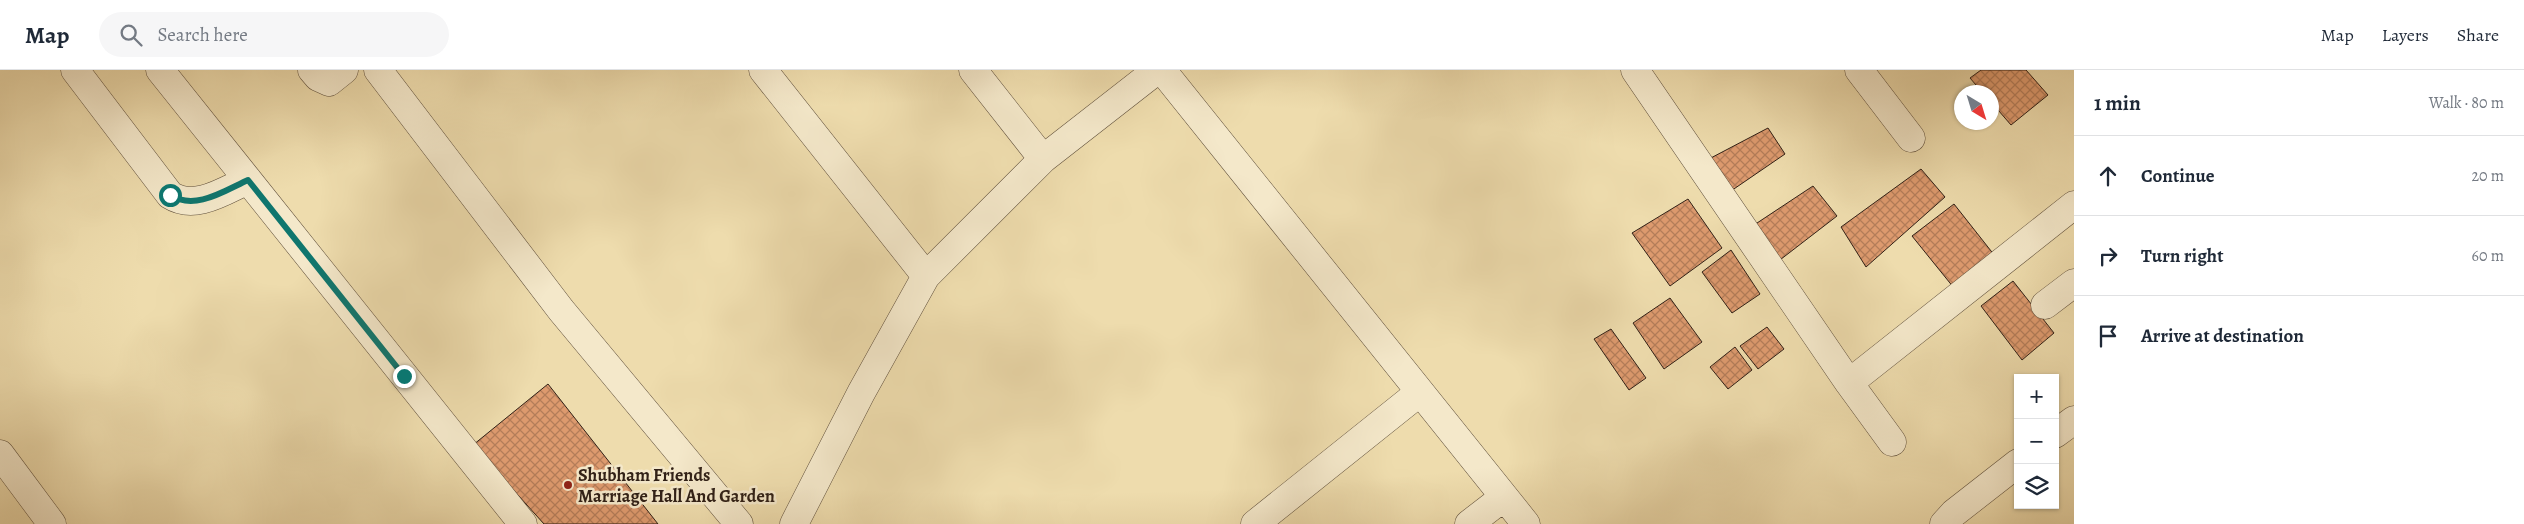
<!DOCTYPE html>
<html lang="en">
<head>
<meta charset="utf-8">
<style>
  body { margin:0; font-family:Alegreya,serif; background:#f6f6f7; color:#1f2937 }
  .controls { position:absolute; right:15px; bottom:15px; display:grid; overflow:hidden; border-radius:0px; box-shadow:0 1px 4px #0004 }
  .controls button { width:45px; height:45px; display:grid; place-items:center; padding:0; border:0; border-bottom:1px solid #e0e1e3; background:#fff; color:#1f2937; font:25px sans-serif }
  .compass { position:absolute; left:1954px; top:15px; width:45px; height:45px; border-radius:50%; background:#fff; box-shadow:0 1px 4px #0004; rotate:142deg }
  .stop { position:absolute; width:15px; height:15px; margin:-11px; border:4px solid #0f766e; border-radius:50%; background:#fff }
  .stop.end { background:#0f766e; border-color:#fff; box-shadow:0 1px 5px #0008 }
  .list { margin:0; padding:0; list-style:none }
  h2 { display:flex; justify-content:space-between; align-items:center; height:65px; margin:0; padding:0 20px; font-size:21px }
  h2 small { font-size:16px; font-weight:400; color:#747a83 }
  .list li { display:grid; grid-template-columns:32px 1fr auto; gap:15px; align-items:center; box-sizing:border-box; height:80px; padding:0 20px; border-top:1px solid #e0e1e3 }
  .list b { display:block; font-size:19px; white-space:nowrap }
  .list em { font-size:16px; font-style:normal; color:#747a83 }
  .icon { flex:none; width:28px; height:28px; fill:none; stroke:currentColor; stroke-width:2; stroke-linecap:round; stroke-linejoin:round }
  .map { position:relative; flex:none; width:2074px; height:454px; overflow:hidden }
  header { display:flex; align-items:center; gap:30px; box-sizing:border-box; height:70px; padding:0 25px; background:#fff; border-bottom:1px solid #e0e1e3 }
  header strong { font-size:24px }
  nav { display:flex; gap:28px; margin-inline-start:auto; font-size:18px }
  .search { width:350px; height:45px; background:#f6f6f7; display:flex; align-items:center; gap:12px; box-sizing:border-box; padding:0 18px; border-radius:28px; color:#747a83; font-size:19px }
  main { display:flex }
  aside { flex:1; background:#fff }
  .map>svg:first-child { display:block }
  .building { fill:url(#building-cross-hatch); stroke:#312117 }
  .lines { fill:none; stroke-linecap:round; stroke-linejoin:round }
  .minor-casing { stroke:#60503c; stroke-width:29 }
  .minor { stroke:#f4e8ca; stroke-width:28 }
  .route { stroke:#0f766e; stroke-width:6 }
  .poi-dot { fill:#8f2418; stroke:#f4e8ca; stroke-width:2 }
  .labels { text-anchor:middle; stroke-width:5; stroke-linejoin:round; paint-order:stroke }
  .poi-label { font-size:18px; font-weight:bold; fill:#312117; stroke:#f4e8ca; text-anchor:start }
</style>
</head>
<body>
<header>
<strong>Map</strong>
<div class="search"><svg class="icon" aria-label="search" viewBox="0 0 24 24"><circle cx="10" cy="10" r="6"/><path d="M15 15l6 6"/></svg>Search here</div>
<nav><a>Map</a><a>Layers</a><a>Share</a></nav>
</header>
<main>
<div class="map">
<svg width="2074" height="454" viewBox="0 0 2074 454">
  <defs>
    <pattern id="building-cross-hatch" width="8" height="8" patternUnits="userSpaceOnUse" patternTransform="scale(1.25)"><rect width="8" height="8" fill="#dd9a6e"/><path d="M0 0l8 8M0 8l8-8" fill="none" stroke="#b47d59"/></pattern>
  </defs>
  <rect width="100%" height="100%" fill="#eedcad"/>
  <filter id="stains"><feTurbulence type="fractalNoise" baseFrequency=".004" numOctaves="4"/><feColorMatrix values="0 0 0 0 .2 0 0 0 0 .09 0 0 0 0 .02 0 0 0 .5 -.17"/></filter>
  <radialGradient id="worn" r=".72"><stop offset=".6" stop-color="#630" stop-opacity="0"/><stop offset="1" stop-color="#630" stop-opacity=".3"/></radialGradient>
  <path class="building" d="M 1981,0 L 2026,0 L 2048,25 L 2011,55 L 1992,33 L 1992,22 L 1982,22 L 1970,8 Z
    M 1768,58 L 1785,84 L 1728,123 L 1707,90 Z
    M 1921,99 L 1945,127 L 1866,197 L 1841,157 Z
    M 1813,116 L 1837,146 L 1776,193 L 1751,157 Z
    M 1688,129 L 1722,178 L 1670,216 L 1632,163 Z
    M 1954,134 L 1995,186 L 1954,218 L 1912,166 Z
    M 1731,180 L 1760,224 L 1732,243 L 1702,202 Z
    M 2013,211 L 2054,263 L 2022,290 L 1981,236 Z
    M 1670,228 L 1702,272 L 1664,299 L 1633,253 Z
    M 1767,257 L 1784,279 L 1758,299 L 1740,276 Z
    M 1611,259 L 1646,308 L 1629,320 L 1594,269 Z
    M 1735,277 L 1752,300 L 1728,319 L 1710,297 Z
    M 548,314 L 658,454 L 544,454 L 473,375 Z"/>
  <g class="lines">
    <g class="minor-casing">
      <path id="minor" d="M 75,0 L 170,125 C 195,141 224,121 248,110
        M 160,0 L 523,454
        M 312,0 L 318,7 L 329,12 L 344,0
        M 378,0 L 561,240 L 739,454
        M 763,0 L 926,206
        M 973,0 L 1043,89
        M 1162,0 L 1526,454
        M 1635,0 L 1849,313 L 1892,372
        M 1859,0 L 1911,68
        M 2045,235 L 2074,213
        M 1849,313 L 2074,135
        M 2055,364 L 2074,350
        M 0,384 L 52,454
        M 794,454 L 861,323 L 926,206 L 1043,89 L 1157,0
        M 1255,454 L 1420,322
        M 1469,454 L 1504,427
        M 1944,454 L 1954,443 L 2018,393"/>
    </g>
    <use href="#minor" class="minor"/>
  </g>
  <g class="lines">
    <path class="route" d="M 170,125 C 195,141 224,121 248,110 L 404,306"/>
  </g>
  <circle class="poi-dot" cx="568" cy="415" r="5"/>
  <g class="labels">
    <g class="poi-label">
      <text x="578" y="411">Shubham Friends<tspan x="578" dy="21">Marriage Hall And Garden</tspan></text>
    </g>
  </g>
  <rect width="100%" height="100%" filter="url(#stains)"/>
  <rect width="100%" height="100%" fill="url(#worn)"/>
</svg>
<div class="controls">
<button>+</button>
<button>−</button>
<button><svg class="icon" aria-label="layers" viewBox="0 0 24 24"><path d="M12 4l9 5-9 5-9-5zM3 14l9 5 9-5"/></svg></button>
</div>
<svg class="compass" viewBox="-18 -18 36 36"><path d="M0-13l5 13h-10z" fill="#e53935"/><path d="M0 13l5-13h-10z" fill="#747a83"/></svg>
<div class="stop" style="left:170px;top:125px"></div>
<div class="stop end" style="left:404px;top:306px"></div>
</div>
<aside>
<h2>1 min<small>Walk · 80 m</small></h2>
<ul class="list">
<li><svg class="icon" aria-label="ahead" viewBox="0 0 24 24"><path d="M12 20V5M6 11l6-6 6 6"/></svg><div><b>Continue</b></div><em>20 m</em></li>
<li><svg class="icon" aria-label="right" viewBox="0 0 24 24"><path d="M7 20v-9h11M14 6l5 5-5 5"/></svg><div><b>Turn right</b></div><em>60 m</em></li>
<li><svg class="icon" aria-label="arrive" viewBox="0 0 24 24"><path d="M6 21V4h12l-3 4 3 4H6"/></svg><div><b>Arrive at destination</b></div></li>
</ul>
</aside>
</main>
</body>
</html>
